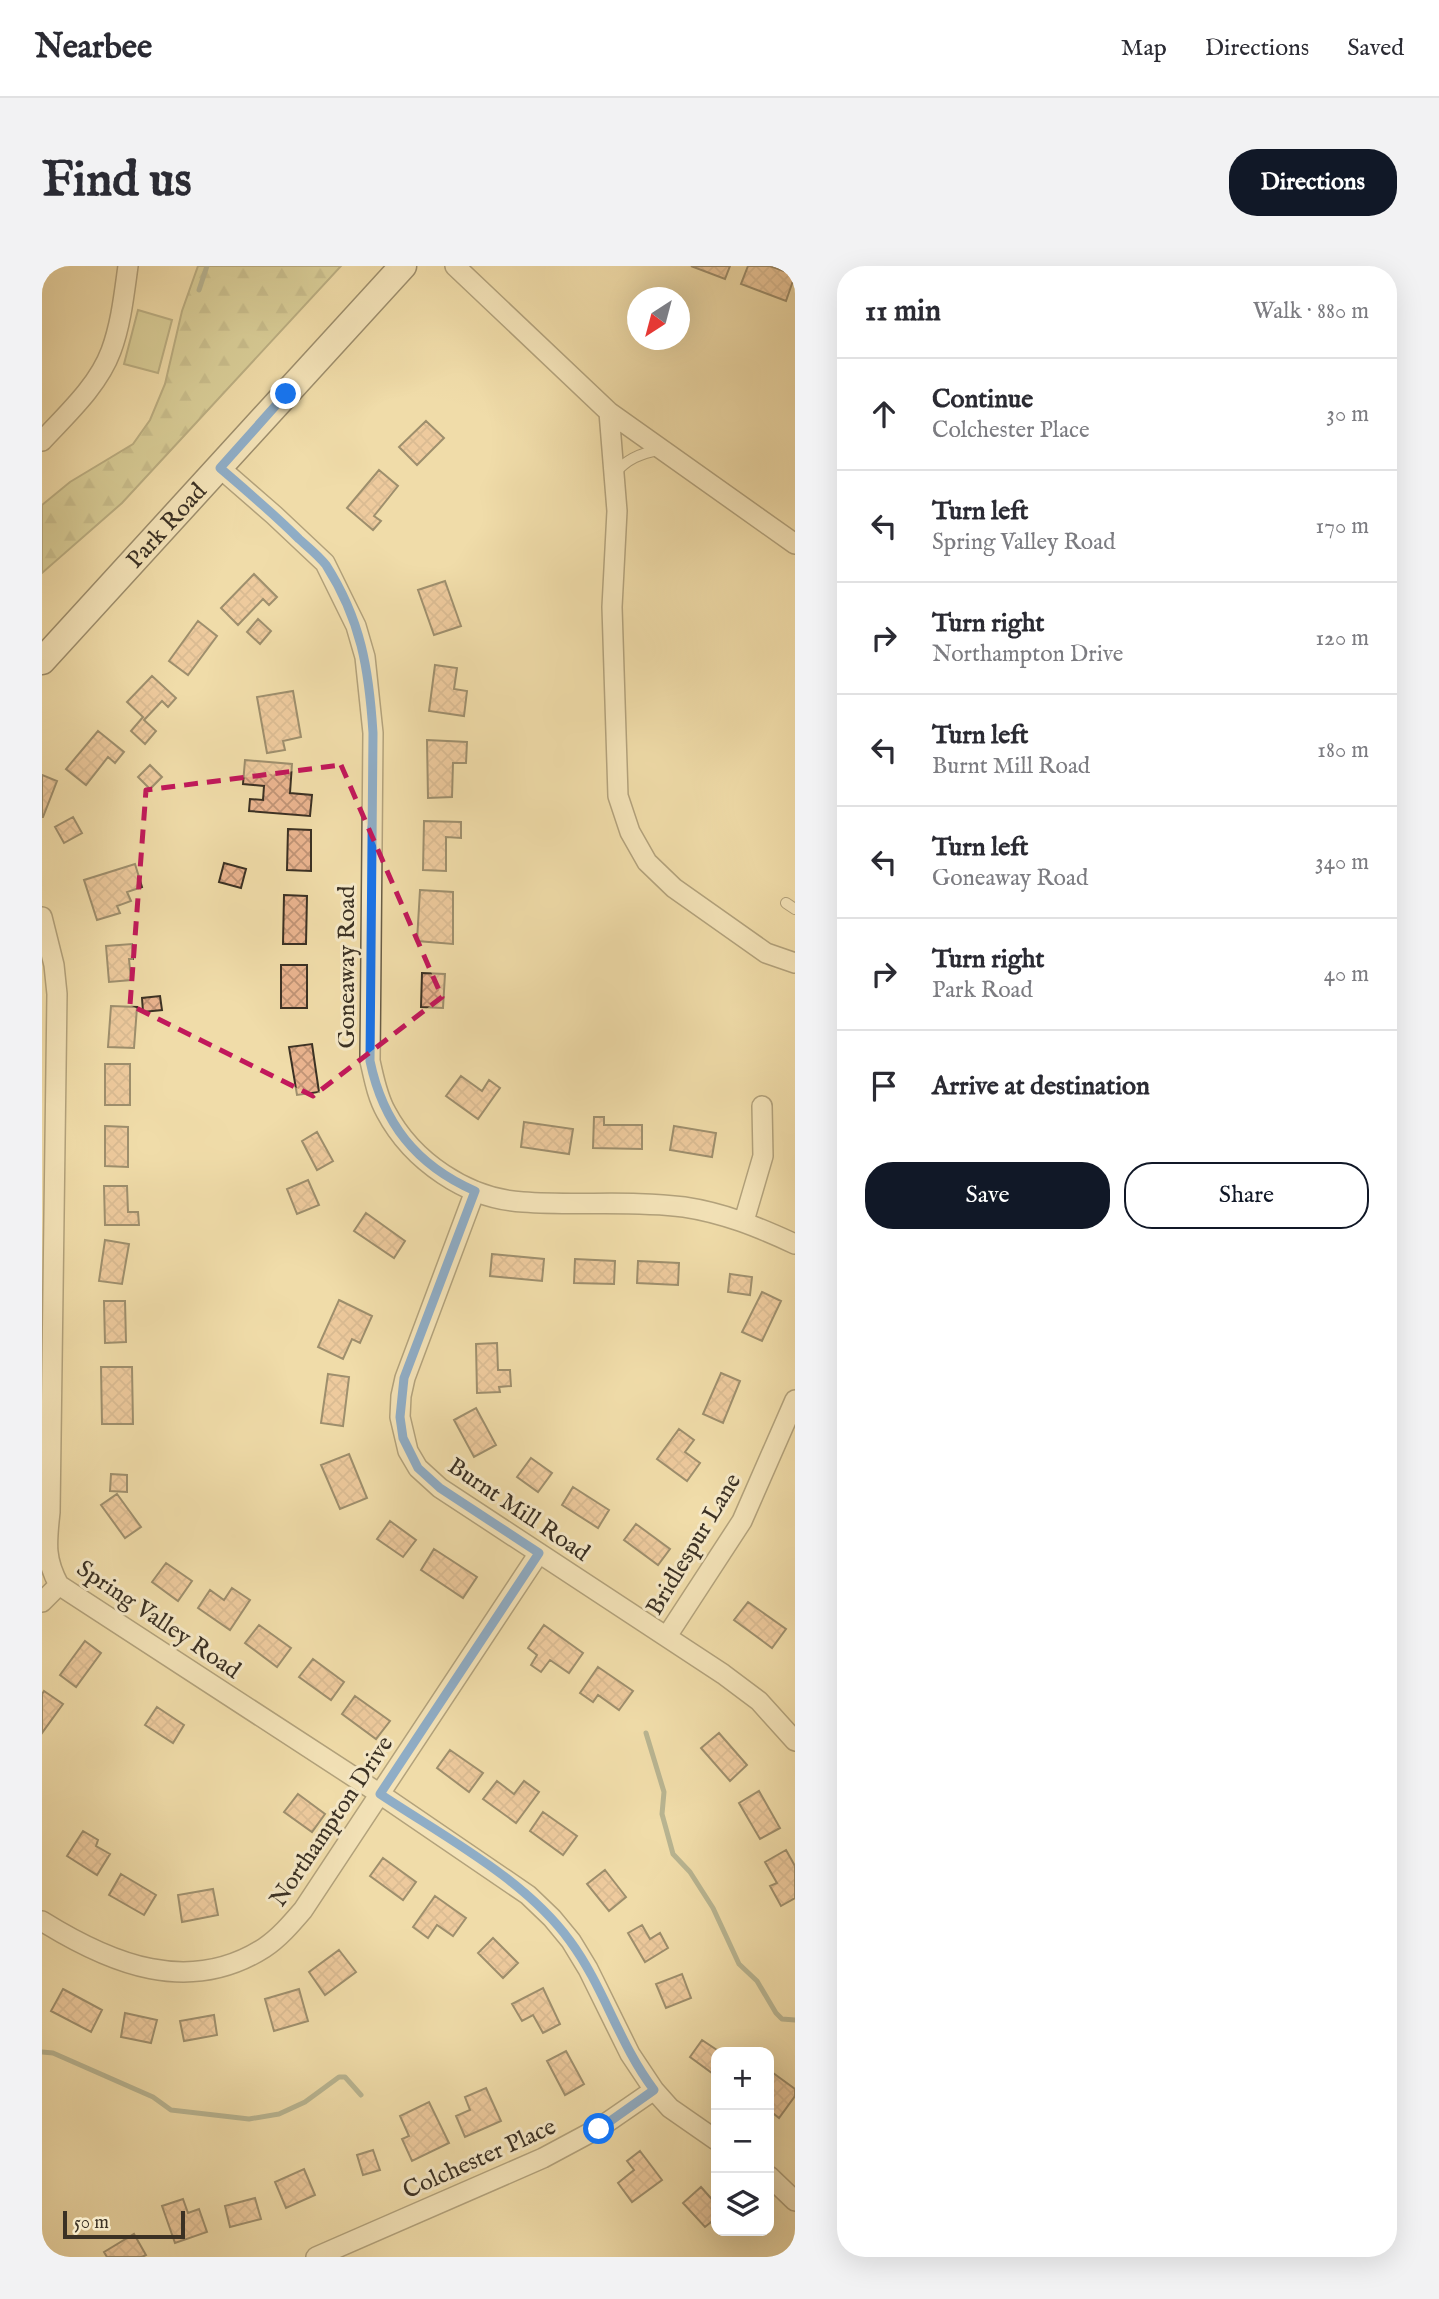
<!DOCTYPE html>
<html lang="en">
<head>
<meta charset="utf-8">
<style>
  body { margin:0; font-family:"IM FELL English",serif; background:#f2f2f3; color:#2b2b33 }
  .controls { position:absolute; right:21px; bottom:21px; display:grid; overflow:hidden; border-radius:14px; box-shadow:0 7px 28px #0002 }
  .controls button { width:63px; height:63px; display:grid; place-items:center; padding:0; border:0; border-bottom:2px solid #e1e1e2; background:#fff; color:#2b2b33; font:35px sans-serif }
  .compass { position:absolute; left:585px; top:21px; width:63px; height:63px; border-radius:50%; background:#fff; box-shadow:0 7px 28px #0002; rotate:216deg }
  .scale { position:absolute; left:21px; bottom:18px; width:122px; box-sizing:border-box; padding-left:7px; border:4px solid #3b3124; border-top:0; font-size:19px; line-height:24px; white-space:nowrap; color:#3b3124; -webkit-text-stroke:5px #f5e8c7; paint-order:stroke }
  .stop { position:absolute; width:21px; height:21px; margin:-16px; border:5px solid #1a73e8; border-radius:50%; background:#fff }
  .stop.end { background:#1a73e8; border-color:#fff; box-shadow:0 2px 7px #0008 }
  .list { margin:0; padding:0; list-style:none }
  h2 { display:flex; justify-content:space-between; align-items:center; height:91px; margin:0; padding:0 28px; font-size:30px }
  h2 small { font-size:23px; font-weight:400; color:#7c7c81 }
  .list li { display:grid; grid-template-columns:46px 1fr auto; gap:21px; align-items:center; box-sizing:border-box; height:112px; padding:0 28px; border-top:2px solid #e1e1e2 }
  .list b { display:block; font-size:26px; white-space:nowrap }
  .list p { margin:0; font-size:23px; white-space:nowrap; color:#7c7c81 }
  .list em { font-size:23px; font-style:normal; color:#7c7c81 }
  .actions { display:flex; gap:14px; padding:21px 28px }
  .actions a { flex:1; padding:16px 0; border:2px solid #111827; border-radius:28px; text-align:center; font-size:24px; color:#111827 }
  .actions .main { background:#111827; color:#fff }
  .icon { flex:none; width:38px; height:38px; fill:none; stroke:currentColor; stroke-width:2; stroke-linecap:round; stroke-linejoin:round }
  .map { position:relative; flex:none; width:753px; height:1991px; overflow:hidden; border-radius:28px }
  header { display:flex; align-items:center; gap:42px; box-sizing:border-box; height:98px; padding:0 35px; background:#fff; border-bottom:2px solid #e1e1e2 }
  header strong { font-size:33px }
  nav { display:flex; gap:38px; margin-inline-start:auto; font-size:24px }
  .intro { display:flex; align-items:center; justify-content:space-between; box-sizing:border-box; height:168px; padding:0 42px }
  h1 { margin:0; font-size:49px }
  .button { padding:18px 32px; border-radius:28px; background:#111827; color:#fff; font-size:24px; font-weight:700 }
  main { display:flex; gap:42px; padding:0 42px }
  aside { flex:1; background:#fff; border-radius:28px; box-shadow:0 7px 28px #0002 }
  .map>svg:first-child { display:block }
  .forest { fill:url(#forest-firs); stroke:#7c7854; stroke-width:2 }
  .garden { fill:#bebf85; stroke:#7c7854; stroke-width:2 }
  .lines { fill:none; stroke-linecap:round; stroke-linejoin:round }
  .stream { stroke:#748473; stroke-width:5 }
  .building { fill:url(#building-cross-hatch); stroke:#3b3124; stroke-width:2 }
  .service-casing { stroke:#685c45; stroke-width:12 }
  .minor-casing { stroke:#685c45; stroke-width:22 }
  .secondary-casing { stroke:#3b3124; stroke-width:29 }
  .service { stroke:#f5e8c7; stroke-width:10 }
  .minor { stroke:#f5e8c7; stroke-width:19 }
  .secondary { stroke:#f5e8c7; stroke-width:26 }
  .route { stroke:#1a73e8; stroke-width:9 }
  .marked { fill:none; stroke:#c2185b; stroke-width:5; stroke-dasharray:14 9; stroke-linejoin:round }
  .labels { text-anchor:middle; stroke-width:6; stroke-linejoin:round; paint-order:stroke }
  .street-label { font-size:24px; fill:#3b3124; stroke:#f5e8c7 }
</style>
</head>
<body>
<header>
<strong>Nearbee</strong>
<nav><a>Map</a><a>Directions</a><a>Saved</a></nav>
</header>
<div class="intro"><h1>Find us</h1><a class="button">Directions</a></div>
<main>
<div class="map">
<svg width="753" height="1991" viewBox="0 0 753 1991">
  <defs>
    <pattern id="forest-firs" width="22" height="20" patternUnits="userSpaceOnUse" patternTransform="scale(1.75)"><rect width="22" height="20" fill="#bebf85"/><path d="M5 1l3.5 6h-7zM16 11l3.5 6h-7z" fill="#9c9c6d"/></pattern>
    <pattern id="building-cross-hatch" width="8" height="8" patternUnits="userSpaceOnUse" patternTransform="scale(1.75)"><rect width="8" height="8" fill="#eab48f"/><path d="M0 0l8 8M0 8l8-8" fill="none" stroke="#bf9375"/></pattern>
  </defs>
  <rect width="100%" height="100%" fill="#f0dca9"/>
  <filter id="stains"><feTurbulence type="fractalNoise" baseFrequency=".00286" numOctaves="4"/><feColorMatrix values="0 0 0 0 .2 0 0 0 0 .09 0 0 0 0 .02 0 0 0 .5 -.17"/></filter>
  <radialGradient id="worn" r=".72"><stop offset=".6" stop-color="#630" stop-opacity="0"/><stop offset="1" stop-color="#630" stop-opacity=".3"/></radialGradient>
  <path class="forest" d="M 156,0 L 299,0 L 80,237 L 0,307 L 0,239 L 28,216 L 91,178 L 108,154 L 123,118 L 140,45 Z"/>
  <path class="garden" d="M 96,44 L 130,54 L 116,107 L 82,98 Z"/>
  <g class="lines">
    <path class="stream" d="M 157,24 L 165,0
      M 604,1467 L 622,1526 L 620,1548 L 631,1588 L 648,1606 L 671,1642 L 697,1698 L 715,1715 L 734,1747 L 740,1753 L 753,1754
      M 0,1786 L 11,1787 L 111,1831 L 129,1844 L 207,1853 L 237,1848 L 263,1836 L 297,1811 L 303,1811 L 319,1829"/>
  </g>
  <path class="building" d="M 649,0 L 688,0 L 683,13 Z
    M 706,0 L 728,0 L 753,9 L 744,35 L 699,18 Z
    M 384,155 L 402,172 L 375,199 L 357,181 Z
    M 337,204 L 356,220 L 332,250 L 339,255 L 331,264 L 305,242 Z
    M 212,308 L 235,331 L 227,339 L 221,333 L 196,359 L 179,342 Z
    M 403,315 L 419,360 L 392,369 L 376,324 Z
    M 216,353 L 229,365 L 218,378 L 205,366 Z
    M 156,355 L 175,370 L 146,409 L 127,395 Z
    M 393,399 L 415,402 L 412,423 L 425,425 L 422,450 L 387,445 Z
    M 110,410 L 134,432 L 126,441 L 120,435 L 102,454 L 114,465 L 103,478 L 89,465 L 101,451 L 85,436 Z
    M 251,425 L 259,471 L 241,475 L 243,484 L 225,487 L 215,431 Z
    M 56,465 L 82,486 L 73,497 L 66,491 L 44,519 L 24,503 Z
    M 385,474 L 425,476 L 424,497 L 411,497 L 410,531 L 386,532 Z
    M 203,494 L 250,498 L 248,527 L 270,529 L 268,550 L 207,545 L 208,533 L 221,534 L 222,520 L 201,518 Z
    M 108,499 L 120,511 L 108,523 L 96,511 Z
    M 0,509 L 15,515 L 1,551 L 0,551 Z
    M 31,551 L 40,567 L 22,577 L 13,561 Z
    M 382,555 L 419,556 L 419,572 L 404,571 L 404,605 L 381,604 Z
    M 246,563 L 269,564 L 269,605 L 245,604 Z
    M 182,597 L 204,603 L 199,622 L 177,616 Z
    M 93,598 L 100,621 L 85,626 L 89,635 L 75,640 L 78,647 L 55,654 L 42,614 Z
    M 378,624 L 411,626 L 411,678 L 375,675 Z
    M 242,629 L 265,630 L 264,678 L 241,678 Z
    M 90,678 L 91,693 L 87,693 L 89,714 L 67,716 L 64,680 Z
    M 239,699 L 265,699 L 265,742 L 239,742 Z
    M 380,707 L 403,708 L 401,742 L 379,741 Z
    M 118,730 L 120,744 L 101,746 L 100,732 Z
    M 69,740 L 95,741 L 92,782 L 66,781 Z
    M 270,778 L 277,826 L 255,829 L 247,781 Z
    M 63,798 L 88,798 L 88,839 L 63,839 Z
    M 419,810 L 440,825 L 447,814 L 458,822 L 436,853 L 404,830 Z
    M 552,851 L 562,851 L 562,859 L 600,859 L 600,883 L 551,882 Z
    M 482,856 L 531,863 L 527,888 L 479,881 Z
    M 63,860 L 86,861 L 86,901 L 63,900 Z
    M 632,860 L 674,867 L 670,891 L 628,884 Z
    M 275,866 L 291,895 L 275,904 L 260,875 Z
    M 266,914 L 277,939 L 255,948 L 245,923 Z
    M 62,920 L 85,920 L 86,946 L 96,946 L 97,959 L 63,959 Z
    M 324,947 L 363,975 L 352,992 L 312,965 Z
    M 63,974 L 87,978 L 80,1018 L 57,1015 Z
    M 450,988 L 502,993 L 500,1015 L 448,1010 Z
    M 533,993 L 573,995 L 572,1018 L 532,1017 Z
    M 596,995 L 637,997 L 636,1019 L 595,1017 Z
    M 688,1008 L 710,1011 L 708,1029 L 686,1026 Z
    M 720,1026 L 739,1035 L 720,1075 L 700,1066 Z
    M 297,1034 L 330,1050 L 318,1077 L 310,1073 L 301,1093 L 276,1081 Z
    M 62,1035 L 83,1035 L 84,1076 L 63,1077 Z
    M 455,1077 L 456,1104 L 468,1104 L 469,1120 L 457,1121 L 458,1126 L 435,1127 L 434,1078 Z
    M 59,1101 L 90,1101 L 91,1158 L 60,1158 Z
    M 679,1107 L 698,1115 L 681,1157 L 661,1148 Z
    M 286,1108 L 307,1111 L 301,1160 L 279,1157 Z
    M 434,1142 L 454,1179 L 432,1191 L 412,1154 Z
    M 637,1163 L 652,1174 L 643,1186 L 658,1197 L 645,1215 L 615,1193 Z
    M 307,1188 L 325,1232 L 298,1243 L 279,1199 Z
    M 489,1192 L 510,1207 L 496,1226 L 475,1211 Z
    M 69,1208 L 85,1209 L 85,1226 L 68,1225 Z
    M 531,1221 L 567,1244 L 556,1262 L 520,1239 Z
    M 75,1228 L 99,1261 L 83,1272 L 59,1239 Z
    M 348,1255 L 374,1274 L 361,1291 L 335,1273 Z
    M 594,1258 L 628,1283 L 616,1299 L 582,1274 Z
    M 392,1283 L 435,1311 L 421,1332 L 379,1304 Z
    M 124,1297 L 150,1315 L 136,1335 L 110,1316 Z
    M 190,1322 L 208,1334 L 188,1364 L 156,1342 L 168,1324 L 182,1334 Z
    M 706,1336 L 744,1363 L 730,1382 L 692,1354 Z
    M 217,1359 L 249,1382 L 235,1401 L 203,1377 Z
    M 502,1359 L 541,1387 L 527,1407 L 508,1394 L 499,1406 L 489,1399 L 495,1389 L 486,1382 Z
    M 43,1375 L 59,1387 L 34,1421 L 18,1409 Z
    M 271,1393 L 302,1416 L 289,1434 L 257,1411 Z
    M 556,1401 L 591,1425 L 577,1444 L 556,1429 L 551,1436 L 538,1427 Z
    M 2,1425 L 21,1438 L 0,1467 L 0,1428 Z
    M 313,1430 L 348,1455 L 334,1473 L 300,1448 Z
    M 115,1441 L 142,1459 L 131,1477 L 103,1459 Z
    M 677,1467 L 705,1499 L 688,1515 L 659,1482 Z
    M 408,1484 L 441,1507 L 427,1526 L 395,1502 Z
    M 455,1515 L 472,1528 L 482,1515 L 497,1526 L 474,1557 L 441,1533 Z
    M 717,1525 L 738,1562 L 718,1573 L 697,1537 Z
    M 256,1528 L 283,1548 L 270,1566 L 242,1546 Z
    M 501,1546 L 535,1570 L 521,1589 L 488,1565 Z
    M 41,1565 L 56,1574 L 54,1580 L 68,1588 L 55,1609 L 25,1590 Z
    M 744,1584 L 753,1600 L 753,1632 L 739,1640 L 728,1620 L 735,1617 L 723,1596 Z
    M 341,1592 L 374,1616 L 361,1634 L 328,1610 Z
    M 563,1604 L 584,1631 L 567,1645 L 545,1618 Z
    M 79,1608 L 114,1629 L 102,1649 L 67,1629 Z
    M 171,1623 L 176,1649 L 140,1656 L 136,1629 Z
    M 393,1630 L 424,1652 L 411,1670 L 395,1659 L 386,1672 L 371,1661 Z
    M 600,1659 L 608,1673 L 618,1667 L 626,1682 L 603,1696 L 586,1667 Z
    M 451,1672 L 476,1697 L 461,1712 L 436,1687 Z
    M 297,1684 L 314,1706 L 283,1729 L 267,1706 Z
    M 640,1708 L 649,1732 L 624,1742 L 614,1718 Z
    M 501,1722 L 518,1758 L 501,1767 L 491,1749 L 480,1755 L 470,1738 Z
    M 21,1723 L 60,1744 L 49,1766 L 9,1745 Z
    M 257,1723 L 266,1755 L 232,1765 L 223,1733 Z
    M 83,1747 L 115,1754 L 109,1777 L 79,1771 Z
    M 172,1749 L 175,1769 L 142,1775 L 138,1755 Z
    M 660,1774 L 678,1786 L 674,1786 L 674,1810 L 648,1791 Z
    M 524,1785 L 542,1818 L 523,1829 L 505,1795 Z
    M 727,1804 L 753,1823 L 753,1830 L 737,1852 L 727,1844 Z
    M 444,1822 L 459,1855 L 423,1871 L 414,1850 L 428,1844 L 423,1831 Z
    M 387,1836 L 407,1877 L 370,1895 L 360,1873 L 367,1870 L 358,1850 Z
    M 331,1884 L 338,1904 L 321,1909 L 315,1889 Z
    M 598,1885 L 620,1914 L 590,1936 L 576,1917 L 592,1904 L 585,1895 Z
    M 262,1903 L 273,1929 L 244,1942 L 233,1916 Z
    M 659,1921 L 674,1938 L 674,1952 L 663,1961 L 641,1937 Z
    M 213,1932 L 219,1953 L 188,1961 L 183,1940 Z
    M 141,1933 L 146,1947 L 157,1943 L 165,1966 L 133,1977 L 120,1940 Z
    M 92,1968 L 104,1989 L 100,1991 L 65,1991 L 62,1986 Z"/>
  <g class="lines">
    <g class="service-casing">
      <path id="service" d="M 573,207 C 585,193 599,187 617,184
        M 744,637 L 753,643"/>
    </g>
    <g class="minor-casing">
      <path id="minor" d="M 413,0 L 567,146
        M 0,175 C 25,148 56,120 69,85 C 79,58 82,29 86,0
        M 178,202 L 232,249 L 283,297 L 314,360 L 323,391 L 331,467 L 328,795 C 332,812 335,830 344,846 C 370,895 425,933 481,936 C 535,940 589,934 642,941 C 682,947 716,961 753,978
        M 753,278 L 567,146 L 575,245 L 570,341 L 576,530 L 588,566 L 605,596 L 632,622 L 724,687 L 753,697
        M 0,651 L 12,699 L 15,728 L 8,1246 C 5,1275 2,1292 17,1319 L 338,1528 L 486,1629 L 510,1652 L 529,1675 L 546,1703 L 588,1788 L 612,1824 L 628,1842 L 674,1874
        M 433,925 L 363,1112 L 359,1130 L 358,1151 L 366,1185 L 376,1202 L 398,1222 L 681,1408 L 717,1435 L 753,1475
        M 702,955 L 721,890 L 720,840
        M 0,1336 L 17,1319
        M 625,1370 L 700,1255 L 753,1134
        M 0,1655 C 69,1698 147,1730 222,1682 C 237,1672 249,1658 261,1644 L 497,1287
        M 727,1910 L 753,1935
        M 274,1991 L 501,1892 L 557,1862 L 612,1824"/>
    </g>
    <g class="secondary-casing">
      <g id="secondary">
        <path id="s1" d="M 0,395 L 361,0"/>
      </g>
    </g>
    <use href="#service" class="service"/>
    <use href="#minor" class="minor"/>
    <use href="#secondary" class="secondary"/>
  </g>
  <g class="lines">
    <path class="route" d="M 244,128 L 178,202 C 205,225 232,248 257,273 C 266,281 277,290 284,299 C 319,354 327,403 331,467 L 328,795 C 341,857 374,899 433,925 L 362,1112 L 358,1151 L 361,1172 L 376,1202 L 398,1222 L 497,1287 L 338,1528 C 401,1570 483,1613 528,1675 C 562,1721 577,1778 612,1824 L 557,1863"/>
  </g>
  <path d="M0 0H753V1991H0ZM 299,499 L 400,731 L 271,830 L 88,739 L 104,524 Z" fill="#f0dca9" fill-opacity=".55" fill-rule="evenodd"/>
  <path class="marked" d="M 299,499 L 400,731 L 271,830 L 88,739 L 104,524 Z"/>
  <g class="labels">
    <g class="street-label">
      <text dy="8" stroke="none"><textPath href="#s1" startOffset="184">Park Road</textPath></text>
      <text transform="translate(304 701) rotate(-90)" y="8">Goneaway Road</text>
      <text transform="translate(477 1243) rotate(34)" y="8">Burnt Mill Road</text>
      <text transform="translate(651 1278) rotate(-59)" y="8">Bridlespur Lane</text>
      <text transform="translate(117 1353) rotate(34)" y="8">Spring Valley Road</text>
      <text transform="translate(289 1555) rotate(-56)" y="8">Northampton Drive</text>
      <text transform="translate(437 1892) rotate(-24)" y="8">Colchester Place</text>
    </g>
  </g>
  <rect width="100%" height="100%" filter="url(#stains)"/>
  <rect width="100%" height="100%" fill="url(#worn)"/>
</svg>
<div class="controls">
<button>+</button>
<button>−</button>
<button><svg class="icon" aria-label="layers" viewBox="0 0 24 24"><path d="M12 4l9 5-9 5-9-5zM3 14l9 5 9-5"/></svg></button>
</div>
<svg class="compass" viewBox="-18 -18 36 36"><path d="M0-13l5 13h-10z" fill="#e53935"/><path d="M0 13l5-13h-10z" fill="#7c7c81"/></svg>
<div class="scale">50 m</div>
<div class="stop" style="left:557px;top:1863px"></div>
<div class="stop end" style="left:244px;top:128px"></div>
</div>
<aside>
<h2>11 min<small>Walk · 880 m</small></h2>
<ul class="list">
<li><svg class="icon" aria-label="ahead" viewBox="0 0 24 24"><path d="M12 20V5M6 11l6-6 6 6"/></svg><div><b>Continue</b><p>Colchester Place</p></div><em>30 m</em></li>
<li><svg class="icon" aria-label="left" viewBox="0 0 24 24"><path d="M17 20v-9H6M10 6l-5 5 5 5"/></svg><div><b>Turn left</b><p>Spring Valley Road</p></div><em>170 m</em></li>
<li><svg class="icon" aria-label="right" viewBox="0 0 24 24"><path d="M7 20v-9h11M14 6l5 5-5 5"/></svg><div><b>Turn right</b><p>Northampton Drive</p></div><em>120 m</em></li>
<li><svg class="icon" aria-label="left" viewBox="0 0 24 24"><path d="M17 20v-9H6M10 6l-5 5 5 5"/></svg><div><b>Turn left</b><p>Burnt Mill Road</p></div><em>180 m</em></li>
<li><svg class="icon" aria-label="left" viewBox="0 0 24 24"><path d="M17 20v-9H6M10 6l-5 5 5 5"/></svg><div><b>Turn left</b><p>Goneaway Road</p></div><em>340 m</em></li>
<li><svg class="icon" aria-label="right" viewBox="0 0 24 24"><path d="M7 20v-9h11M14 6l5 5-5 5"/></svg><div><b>Turn right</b><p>Park Road</p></div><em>40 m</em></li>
<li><svg class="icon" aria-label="arrive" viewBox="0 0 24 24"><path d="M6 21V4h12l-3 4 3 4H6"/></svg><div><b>Arrive at destination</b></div></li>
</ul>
<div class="actions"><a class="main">Save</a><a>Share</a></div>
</aside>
</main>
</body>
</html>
